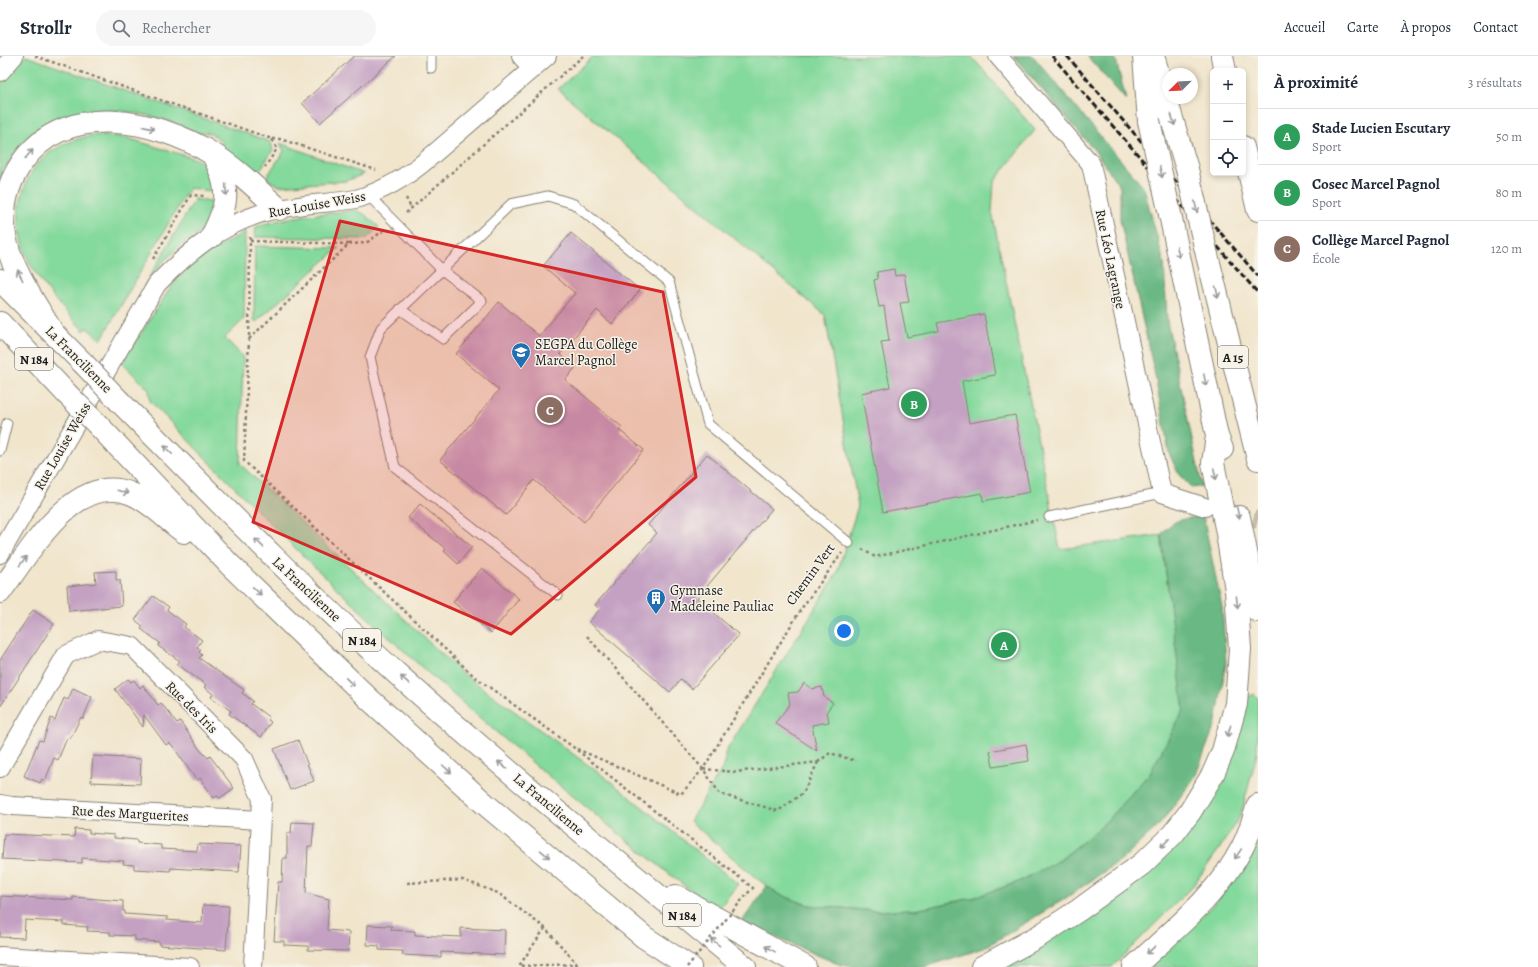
<!DOCTYPE html>
<html lang="fr">
<head>
<meta charset="utf-8">
<style>
  body { margin:0; font-family:Alegreya,serif; background:#f6f6f7; color:#1f2937 }
  .controls { position:absolute; right:12px; top:12px; display:grid; overflow:hidden; border-radius:6px; box-shadow:0 2px 6px #0003 }
  .controls button { width:36px; height:36px; display:grid; place-items:center; padding:0; border:0; border-bottom:1px solid #e0e1e3; background:#fff; color:#1f2937; font:20px sans-serif }
  .compass { position:absolute; left:1162px; top:12px; width:36px; height:36px; border-radius:50%; background:#fff; box-shadow:0 2px 6px #0003; rotate:246deg }
  .you { position:absolute; left:844px; top:575px; width:14px; height:14px; margin:-10px; border:3px solid #fff; border-radius:50%; background:#1a73e8; box-shadow:0 0 0 6px #1a73e833 }
  .badge { display:grid; place-items:center; width:26px; height:26px; border-radius:50%; background:#d93025; color:#fff; font-size:13px; font-weight:700 }
  .pin { position:absolute; translate:-50% -50%; border:2px solid #fff; box-shadow:0 1px 4px #0006 }
  .list { margin:0; padding:0; list-style:none }
  h2 { display:flex; justify-content:space-between; align-items:center; height:52px; margin:0; padding:0 16px; font-size:17px }
  h2 small { font-size:13px; font-weight:400; color:#747a83 }
  .list li { display:grid; grid-template-columns:26px 1fr auto; gap:12px; align-items:center; box-sizing:border-box; height:56px; padding:0 16px; border-top:1px solid #e0e1e3 }
  .list b { display:block; font-size:15px; white-space:nowrap }
  .list p { margin:0; font-size:13px; white-space:nowrap; color:#747a83 }
  .list em { font-size:13px; font-style:normal; color:#747a83 }
  .icon { flex:none; width:22px; height:22px; fill:none; stroke:currentColor; stroke-width:2; stroke-linecap:round; stroke-linejoin:round }
  .map { position:relative; flex:none; width:1258px; height:911px; overflow:hidden }
  header { display:flex; align-items:center; gap:24px; box-sizing:border-box; height:56px; padding:0 20px; background:#fff; border-bottom:1px solid #e0e1e3 }
  header strong { font-size:19px }
  nav { display:flex; gap:22px; margin-inline-start:auto; font-size:14px }
  .search { width:280px; height:36px; background:#f6f6f7; display:flex; align-items:center; gap:10px; box-sizing:border-box; padding:0 14px; border-radius:22px; color:#747a83; font-size:15px }
  main { display:flex }
  aside { flex:1; background:#fff }
  .map>svg:first-child { display:block }
  .green { fill:#84d99c; stroke:#507a5c }
  .forest { fill:#6bb984; stroke:#446a50 }
  .building { fill:#c4a1c2 }
  .lines { fill:none; stroke-linecap:round; stroke-linejoin:round }
  .street-tunnel { stroke:#c6bda9; stroke-width:18; stroke-dasharray:18 9; stroke-linecap:butt }
  .lane-casing { stroke:#868074; stroke-width:11 }
  .street-casing { stroke:#868074; stroke-width:20 }
  .highway-casing { stroke:#868074; stroke-width:24 }
  .path { stroke:#868074; stroke-width:2.5; stroke-dasharray:3 3; stroke-linecap:butt }
  .lane { stroke:#fff; stroke-width:9 }
  .street { stroke:#fff; stroke-width:18 }
  .highway { stroke:#fff; stroke-width:22 }
  .rail { stroke:#1c1c1c; stroke-width:3; stroke-dasharray:6 3; stroke-linecap:butt }
  .highway-bridge-casing { stroke:#868074; stroke-width:24; stroke-linecap:butt }
  .path-bridge { stroke:#868074; stroke-width:2.5; stroke-dasharray:3 3; stroke-linecap:butt }
  .highway-bridge { stroke:#fff; stroke-width:22 }
  .oneway { stroke:#999 }
  .marked { fill:#d62828; fill-opacity:0.2; stroke:#d62828; stroke-width:3; stroke-linejoin:round }
  .labels { text-anchor:middle; stroke-width:3; stroke-linejoin:round; paint-order:stroke }
  .shield { fill:#f7f3e8; stroke:#5e5c59; stroke-width:1 }
  .shield-label { font-size:13px; font-weight:bold; fill:#1c1c1c }
  .street-label { font-size:14px; fill:#1c1c1c; stroke:#f7f3e8 }
  .poi-label { font-size:14px; fill:#1c1c1c; stroke:#f7f3e8; text-anchor:start }
</style>
</head>
<body>
<header>
<strong>Strollr</strong>
<div class="search"><svg class="icon" aria-label="search" viewBox="0 0 24 24"><circle cx="10" cy="10" r="6"/><path d="M15 15l6 6"/></svg>Rechercher</div>
<nav><a>Accueil</a><a>Carte</a><a>À propos</a><a>Contact</a></nav>
</header>
<main>
<div class="map">
<svg width="1258" height="911" viewBox="0 0 1258 911">
  <rect width="100%" height="100%" fill="#f7f3e8"/>
  <filter id="ink" filterUnits="userSpaceOnUse"><feTurbulence type="fractalNoise" baseFrequency=".025" numOctaves="2"/><feDisplacementMap in="SourceGraphic" scale="8" xChannelSelector="R" yChannelSelector="G"/><feConvolveMatrix kernelMatrix="1 2 1 2 8 2 1 2 1" color-interpolation-filters="sRGB"/></filter>
  <filter id="wash" filterUnits="userSpaceOnUse"><feTurbulence type="fractalNoise" baseFrequency=".012" numOctaves="4" result="noise"/><feDisplacementMap in="SourceGraphic" scale="16" xChannelSelector="R" yChannelSelector="G"/><feGaussianBlur stdDeviation="0.9" result="paint"/><feColorMatrix in="noise" values="0 0 0 0 0 0 0 0 0 0 0 0 0 0 0 0 0 1.4 0 .05"/><feComposite in="paint" operator="in"/></filter>
  <g filter="url(#wash)">
    <rect width="100%" height="100%" fill="#f1e5cc"/>
    <path class="green" d="M 26,0 L 271,86 L 273,94 L 255,122 L 222,90 L 221,85 C 217,82 213,78 208,77 C 205,76 202,77 199,77 C 195,76 189,73 185,71 C 114,44 32,42 0,124 L 0,29 Z
      M 594,0 L 971,0 L 1035,74 L 994,126 L 992,156 L 1060,493 L 1161,479 L 1184,654 L 1150,717 L 1100,772 L 1060,804 L 1018,826 L 973,842 L 915,854 L 876,855 L 808,849 L 778,838 L 755,821 L 690,765 L 725,708 L 725,697 L 837,517 L 858,450 L 825,259 L 558,33 Z
      M 94,79 L 124,81 L 196,103 L 211,113 L 218,136 L 189,132 L 101,284 L 87,272 L 84,275 C 44,232 0,189 27,125 C 40,97 64,85 94,79 Z
      M 280,87 L 364,118 L 346,125 L 279,130 L 266,122 L 284,95 Z
      M 195,143 L 216,147 L 201,176 L 181,189 L 163,206 L 144,230 Z
      M 356,154 L 364,158 L 379,171 L 366,183 L 255,181 L 256,171 C 288,159 322,158 356,154 Z
      M 245,176 L 244,263 L 225,282 L 243,301 L 240,408 L 462,617 L 606,722 L 738,828 L 717,855 C 626,785 537,712 450,636 C 345,545 247,445 150,345 L 149,334 L 122,307 L 172,229 L 199,202 Z
      M 255,190 L 339,192 L 256,266 L 254,264 Z
      M 1254,638 L 1258,642 L 1257,698 L 1241,758 L 1220,792 L 1192,831 L 1112,911 L 1004,911 L 1162,803 L 1246,644 L 1249,640 Z
      M 1258,786 L 1258,911 L 1149,911 C 1191,870 1230,839 1258,786 Z"/>
    <path class="forest" d="M 1013,0 L 1033,0 L 1144,132 L 1164,207 L 1167,265 L 1202,430 L 1192,432 L 1179,419 L 1169,397 L 1155,319 L 1120,164 L 1120,131 L 1095,95 Z
      M 1087,0 L 1115,0 L 1126,44 Z
      M 1203,460 L 1222,551 L 1226,607 L 1216,666 L 1195,721 L 1160,768 L 1121,804 L 1063,844 L 984,892 L 925,911 L 855,911 L 841,909 L 741,867 L 767,830 L 778,838 L 808,849 L 876,855 L 915,854 L 973,842 L 1018,826 L 1060,804 L 1100,772 L 1150,717 L 1184,654 L 1161,479 C 1174,462 1183,463 1203,460 Z"/>
    <g id="blocks">
      <path class="building" d="M 354,0 L 396,0 L 320,67 L 302,47 Z
        M 571,177 L 640,234 L 612,268 L 597,254 L 560,298 L 576,311 L 565,324 L 622,371 L 619,374 L 644,394 L 584,466 L 534,424 L 506,459 L 440,404 L 499,334 L 456,298 L 499,246 L 539,280 L 575,237 L 543,210 Z
        M 894,213 L 895,220 L 904,218 L 909,246 L 900,247 L 907,281 L 939,275 L 937,267 L 984,258 L 995,319 L 962,325 L 969,367 L 1015,359 L 1030,436 L 983,445 L 982,437 L 883,456 L 861,337 L 890,331 L 881,286 L 889,285 L 884,250 L 879,251 L 874,224 L 878,223 L 877,216 Z
        M 707,398 L 772,453 L 697,542 L 739,579 L 692,633 L 681,623 L 670,636 L 589,566 L 600,553 L 595,549 L 657,477 L 648,469 Z
        M 420,448 L 472,491 L 458,508 L 444,495 L 446,493 L 408,462 Z
        M 482,512 L 519,543 L 491,577 L 453,546 Z
        M 116,515 L 116,524 L 120,524 L 122,550 L 69,555 L 67,530 L 96,527 L 95,516 Z
        M 153,540 L 169,551 L 167,554 L 186,568 L 184,571 L 202,584 L 197,591 L 201,594 L 199,596 L 202,599 L 199,602 L 244,634 L 242,637 L 253,645 L 251,648 L 270,662 L 268,664 L 271,666 L 261,681 L 229,658 L 231,655 L 211,641 L 213,638 L 204,631 L 206,629 L 177,608 L 180,605 L 158,590 L 160,587 L 141,573 L 143,570 L 135,564 Z
        M 33,554 L 54,568 L 0,651 L 0,604 Z
        M 128,623 L 131,626 L 134,624 L 140,632 L 143,629 L 158,649 L 161,647 L 177,667 L 180,665 L 200,694 L 208,702 L 210,700 L 234,732 L 220,742 L 217,740 L 214,742 L 200,722 L 197,725 L 172,689 L 169,687 L 166,689 L 144,659 L 143,671 L 115,633 Z
        M 804,627 L 812,633 L 822,631 L 824,641 L 833,647 L 827,655 L 829,666 L 812,669 L 817,695 L 775,667 L 790,648 L 788,637 L 798,636 Z
        M 73,632 L 92,641 L 83,663 L 81,661 L 70,683 L 67,682 L 58,704 L 54,702 L 45,725 L 42,723 L 40,727 L 24,720 L 39,684 L 43,685 L 51,662 L 55,664 L 64,642 L 68,644 Z
        M 298,684 L 314,725 L 290,734 L 274,693 Z
        M 1026,688 L 1029,705 L 993,711 L 990,695 Z
        M 93,700 L 141,703 L 140,728 L 91,726 Z
        M 292,766 L 314,767 L 312,791 L 308,790 L 306,837 L 329,843 L 327,874 L 349,876 L 348,895 L 308,894 L 308,890 L 284,889 L 284,885 L 274,885 L 278,826 L 282,826 L 283,802 L 287,802 L 287,777 L 291,777 Z
        M 75,773 L 89,774 L 89,777 L 114,779 L 114,782 L 137,784 L 137,787 L 161,789 L 161,793 L 197,795 L 198,788 L 241,790 L 239,816 L 171,812 L 170,815 L 134,813 L 134,809 L 123,808 L 124,805 L 82,802 L 82,807 L 2,803 L 4,778 L 74,781 Z
        M 1,840 L 73,844 L 73,841 L 123,845 L 123,855 L 125,855 L 125,858 L 168,861 L 167,864 L 202,867 L 203,849 L 229,850 L 226,894 L 159,889 L 160,886 L 135,884 L 135,880 L 110,879 L 110,876 L 87,875 L 88,871 L 64,869 L 64,866 L 25,864 L 24,882 L 0,881 Z
        M 368,869 L 392,870 L 391,874 L 415,875 L 415,879 L 461,881 L 461,872 L 505,874 L 504,899 L 441,896 L 441,901 L 402,899 L 403,895 L 379,894 L 379,890 L 367,889 Z"/>
    </g>
  </g>
  <g filter="url(#ink)">
    <use href="#blocks" fill-opacity="0" stroke="#868074" stroke-width="1"/>
    <g class="lines">
      <path class="street-tunnel" d="M 1227,456 L 1258,464"/>
      <g class="lane-casing">
        <path id="lane" d="M 431,0 L 431,12
          M 369,140 L 442,214 L 482,245 L 443,283 L 400,253
          M 0,395 L 7,367
          M 1049,461 L 1162,437
          M 558,539 L 395,411 L 370,301 L 381,272 L 511,148 L 548,140 L 574,148 L 669,226 L 708,368 L 849,487"/>
      </g>
      <g class="street-casing">
        <path id="street" d="M 521,0 L 533,13
          M 998,0 L 1091,108 L 1162,437 L 1205,451
          M 0,16 L 14,0
          M 0,498 L 157,228 C 188,196 218,171 262,157 C 292,148 325,148 356,143 C 384,135 407,121 429,102 L 547,0
          M 0,712 L 66,599 L 98,584 L 132,590 L 244,703 L 262,743 L 253,911
          M 0,748 L 12,750 L 261,764
          M 0,900 L 190,911"/>
      </g>
      <g class="highway-casing">
        <path id="highway" d="M 1153,0 L 1187,113
          M 1222,0 L 1225,15
          M 1144,1 L 1149,65
          M 1243,91 L 1258,154
          M 1170,158 L 1217,380 L 1222,393
          M 212,180 C 229,148 230,131 213,99
          M 1207,199 L 1258,403
          M 0,224 L 83,307
          M 0,267 L 67,338
          M 53,277 C 36,248 14,218 6,185 C 0,157 6,129 23,105 C 67,44 157,64 211,97 C 236,112 258,134 279,153
          M 120,346 C 210,437 300,530 395,616 C 509,718 628,814 745,911
          M 98,369 L 229,508 L 368,642 L 485,748 L 644,881 L 690,911
          M 1239,461 L 1258,555
          M 0,536 C 28,499 75,413 132,438 C 151,446 167,464 184,476
          M 676,840 L 805,911
          M 982,911 L 1039,880 L 1079,854 L 1142,808 L 1173,778 L 1190,756 L 1213,718 L 1223,695 L 1236,648 L 1240,593 L 1236,534 L 1227,477 L 1213,407 L 1217,380
          M 1134,911 C 1172,875 1218,839 1242,792 C 1249,779 1253,764 1258,749"/>
      </g>
      <path class="path" d="M 35,0 L 272,83 L 277,93 L 265,111
        M 272,83 L 280,83 L 376,114
        M 406,142 L 411,152
        M 406,157 L 583,0
        M 250,181 L 249,284 L 244,405 L 475,621 L 573,691 L 753,832 L 746,839
        M 349,188 L 366,187 L 383,175
        M 153,203 L 191,139 L 204,140
        M 249,283 L 349,188 L 250,185
        M 862,493 L 875,501 L 1037,464
        M 587,580 L 703,713
        M 577,693 L 681,738 L 703,713 L 801,553 L 842,497
        M 818,706 L 803,737 L 778,755 L 720,738 L 703,713 L 735,716 Z
        M 818,706 L 830,697 L 856,705
        M 407,827 L 463,824 L 498,837 L 545,872 L 580,911
        M 545,872 L 519,910 L 578,908"/>
      <use href="#lane" class="lane"/>
      <use href="#street" class="street"/>
      <use href="#highway" class="highway"/>
      <path class="rail" d="M 1052,0 L 1258,237
        M 1067,0 L 1258,220"/>
      <g class="highway-bridge-casing">
        <path id="highway-bridge" d="M 1149,65 L 1170,158
          M 1187,113 L 1207,199
          M 83,307 L 120,346
          M 67,338 L 98,369"/>
      </g>
      <path class="path-bridge" d="M 687,911 L 746,839"/>
      <use href="#highway-bridge" class="highway-bridge"/>
    </g>
    <defs><path id="oneway-shaft" d="M-6 0H5M1.5-3L5.5 0L1.5 3" fill="none" stroke-width="1.6" stroke-linecap="round" stroke-linejoin="round"/></defs>
    <g class="oneway">
      <use href="#oneway-shaft" transform="translate(1173 64) rotate(73)"/>
      <use href="#oneway-shaft" transform="translate(149 72) rotate(13)"/>
      <use href="#oneway-shaft" transform="translate(29 98) rotate(-48)"/>
      <use href="#oneway-shaft" transform="translate(1161 116) rotate(77)"/>
      <use href="#oneway-shaft" transform="translate(226 134) rotate(87)"/>
      <use href="#oneway-shaft" transform="translate(1196 151) rotate(77)"/>
      <use href="#oneway-shaft" transform="translate(1178 196) rotate(78)"/>
      <use href="#oneway-shaft" transform="translate(20 219) rotate(-117)"/>
      <use href="#oneway-shaft" transform="translate(1217 236) rotate(76)"/>
      <use href="#oneway-shaft" transform="translate(1205 324) rotate(78)"/>
      <use href="#oneway-shaft" transform="translate(168 394) rotate(-134)"/>
      <use href="#oneway-shaft" transform="translate(1215 418) rotate(78)"/>
      <use href="#oneway-shaft" transform="translate(123 436) rotate(16)"/>
      <use href="#oneway-shaft" transform="translate(1238 457) rotate(78)"/>
      <use href="#oneway-shaft" transform="translate(259 487) rotate(-136)"/>
      <use href="#oneway-shaft" transform="translate(23 505) rotate(-53)"/>
      <use href="#oneway-shaft" transform="translate(257 535) rotate(44)"/>
      <use href="#oneway-shaft" transform="translate(1237 546) rotate(84)"/>
      <use href="#oneway-shaft" transform="translate(405 624) rotate(-139)"/>
      <use href="#oneway-shaft" transform="translate(350 626) rotate(44)"/>
      <use href="#oneway-shaft" transform="translate(1229 675) rotate(106)"/>
      <use href="#oneway-shaft" transform="translate(502 709) rotate(-139)"/>
      <use href="#oneway-shaft" transform="translate(447 713) rotate(42)"/>
      <use href="#oneway-shaft" transform="translate(1165 787) rotate(134)"/>
      <use href="#oneway-shaft" transform="translate(545 798) rotate(40)"/>
      <use href="#oneway-shaft" transform="translate(1238 798) rotate(124)"/>
      <use href="#oneway-shaft" transform="translate(715 886) rotate(-141)"/>
      <use href="#oneway-shaft" transform="translate(770 893) rotate(-151)"/>
      <use href="#oneway-shaft" transform="translate(1151 894) rotate(137)"/>
    </g>
  </g>
  <path class="marked" d="M 340,165 L 663,236 L 696,421 L 511,578 L 253,466 Z"/>
  <defs>
    <g id="school-pin" transform="scale(1)"><path d="M0 17L-7.5 6A9.5 9.5 0 1 1 7.5 6Z" fill="#1f6fb2" stroke="#f7f3e8"/><path d="M0-5L7-2L0 1L-7-2ZM-4 1L0 2.5L4 1V4Q0 6-4 4Z" fill="#fff"/></g>
    <g id="building-pin" transform="scale(1)"><path d="M0 17L-7.5 6A9.5 9.5 0 1 1 7.5 6Z" fill="#1f6fb2" stroke="#f7f3e8"/><path d="M-4-6H4V6H1V3H-1V6H-4ZM-2.5-4.3h1.7v1.8h-1.7ZM.8-4.3h1.7v1.8H.8ZM-2.5-1h1.7V.8h-1.7ZM.8-1h1.7V.8H.8Z" fill="#fff"/></g>
  </defs>
  <g fill-rule="evenodd">
    <use href="#school-pin" x="521" y="296"/>
    <use href="#building-pin" x="656" y="542"/>
  </g>
  <g class="labels">
    <g class="shield">
      <rect x="1218" y="290" width="30" height="22" rx="3"/>
      <rect x="15" y="292" width="38" height="22" rx="3"/>
      <rect x="343" y="573" width="38" height="22" rx="3"/>
      <rect x="663" y="848" width="38" height="22" rx="3"/>
    </g>
    <g class="shield-label">
      <text x="1233" y="306">A 15</text>
      <text x="34" y="308">N 184</text>
      <text x="362" y="589">N 184</text>
      <text x="682" y="864">N 184</text>
    </g>
    <g class="street-label">
      <text transform="translate(317 148) rotate(-10)" y="5">Rue Louise Weiss</text>
      <text transform="translate(1111 203) rotate(78)" y="5">Rue Léo Lagrange</text>
      <text transform="translate(79 303) rotate(45)" y="5">La Francilienne</text>
      <text transform="translate(62 390) rotate(-60)" y="5">Rue Louise Weiss</text>
      <text transform="translate(810 518) rotate(-54)" y="5">Chemin Vert</text>
      <text transform="translate(307 533) rotate(43)" y="5">La Francilienne</text>
      <text transform="translate(192 651) rotate(45)" y="5">Rue des Iris</text>
      <text transform="translate(549 748) rotate(40)" y="5">La Francilienne</text>
      <text transform="translate(130 757) rotate(3)" y="5">Rue des Marguerites</text>
    </g>
    <g class="poi-label">
      <text x="535" y="293">SEGPA du Collège<tspan x="535" dy="16">Marcel Pagnol</tspan></text>
      <text x="670" y="539">Gymnase<tspan x="670" dy="16">Madeleine Pauliac</tspan></text>
    </g>
  </g>
</svg>
<div class="controls">
<button>+</button>
<button>−</button>
<button><svg class="icon" aria-label="locate" viewBox="0 0 24 24"><circle cx="12" cy="12" r="6"/><path d="M12 2v4M12 18v4M2 12h4M18 12h4"/></svg></button>
</div>
<svg class="compass" viewBox="-18 -18 36 36"><path d="M0-13l5 13h-10z" fill="#e53935"/><path d="M0 13l5-13h-10z" fill="#747a83"/></svg>
<div class="you"></div>
<div class="pin badge" style="left:1004px;top:589px;background:#2e9e5b">A</div>
<div class="pin badge" style="left:914px;top:348px;background:#2e9e5b">B</div>
<div class="pin badge" style="left:550px;top:354px;background:#8d6e63">C</div>
</div>
<aside>
<h2>À proximité<small>3 résultats</small></h2>
<ul class="list">
<li><span class="badge" style="background:#2e9e5b">A</span><div><b>Stade Lucien Escutary</b><p>Sport</p></div><em>50 m</em></li>
<li><span class="badge" style="background:#2e9e5b">B</span><div><b>Cosec Marcel Pagnol</b><p>Sport</p></div><em>80 m</em></li>
<li><span class="badge" style="background:#8d6e63">C</span><div><b>Collège Marcel Pagnol</b><p>École</p></div><em>120 m</em></li>
</ul>
</aside>
</main>
</body>
</html>
